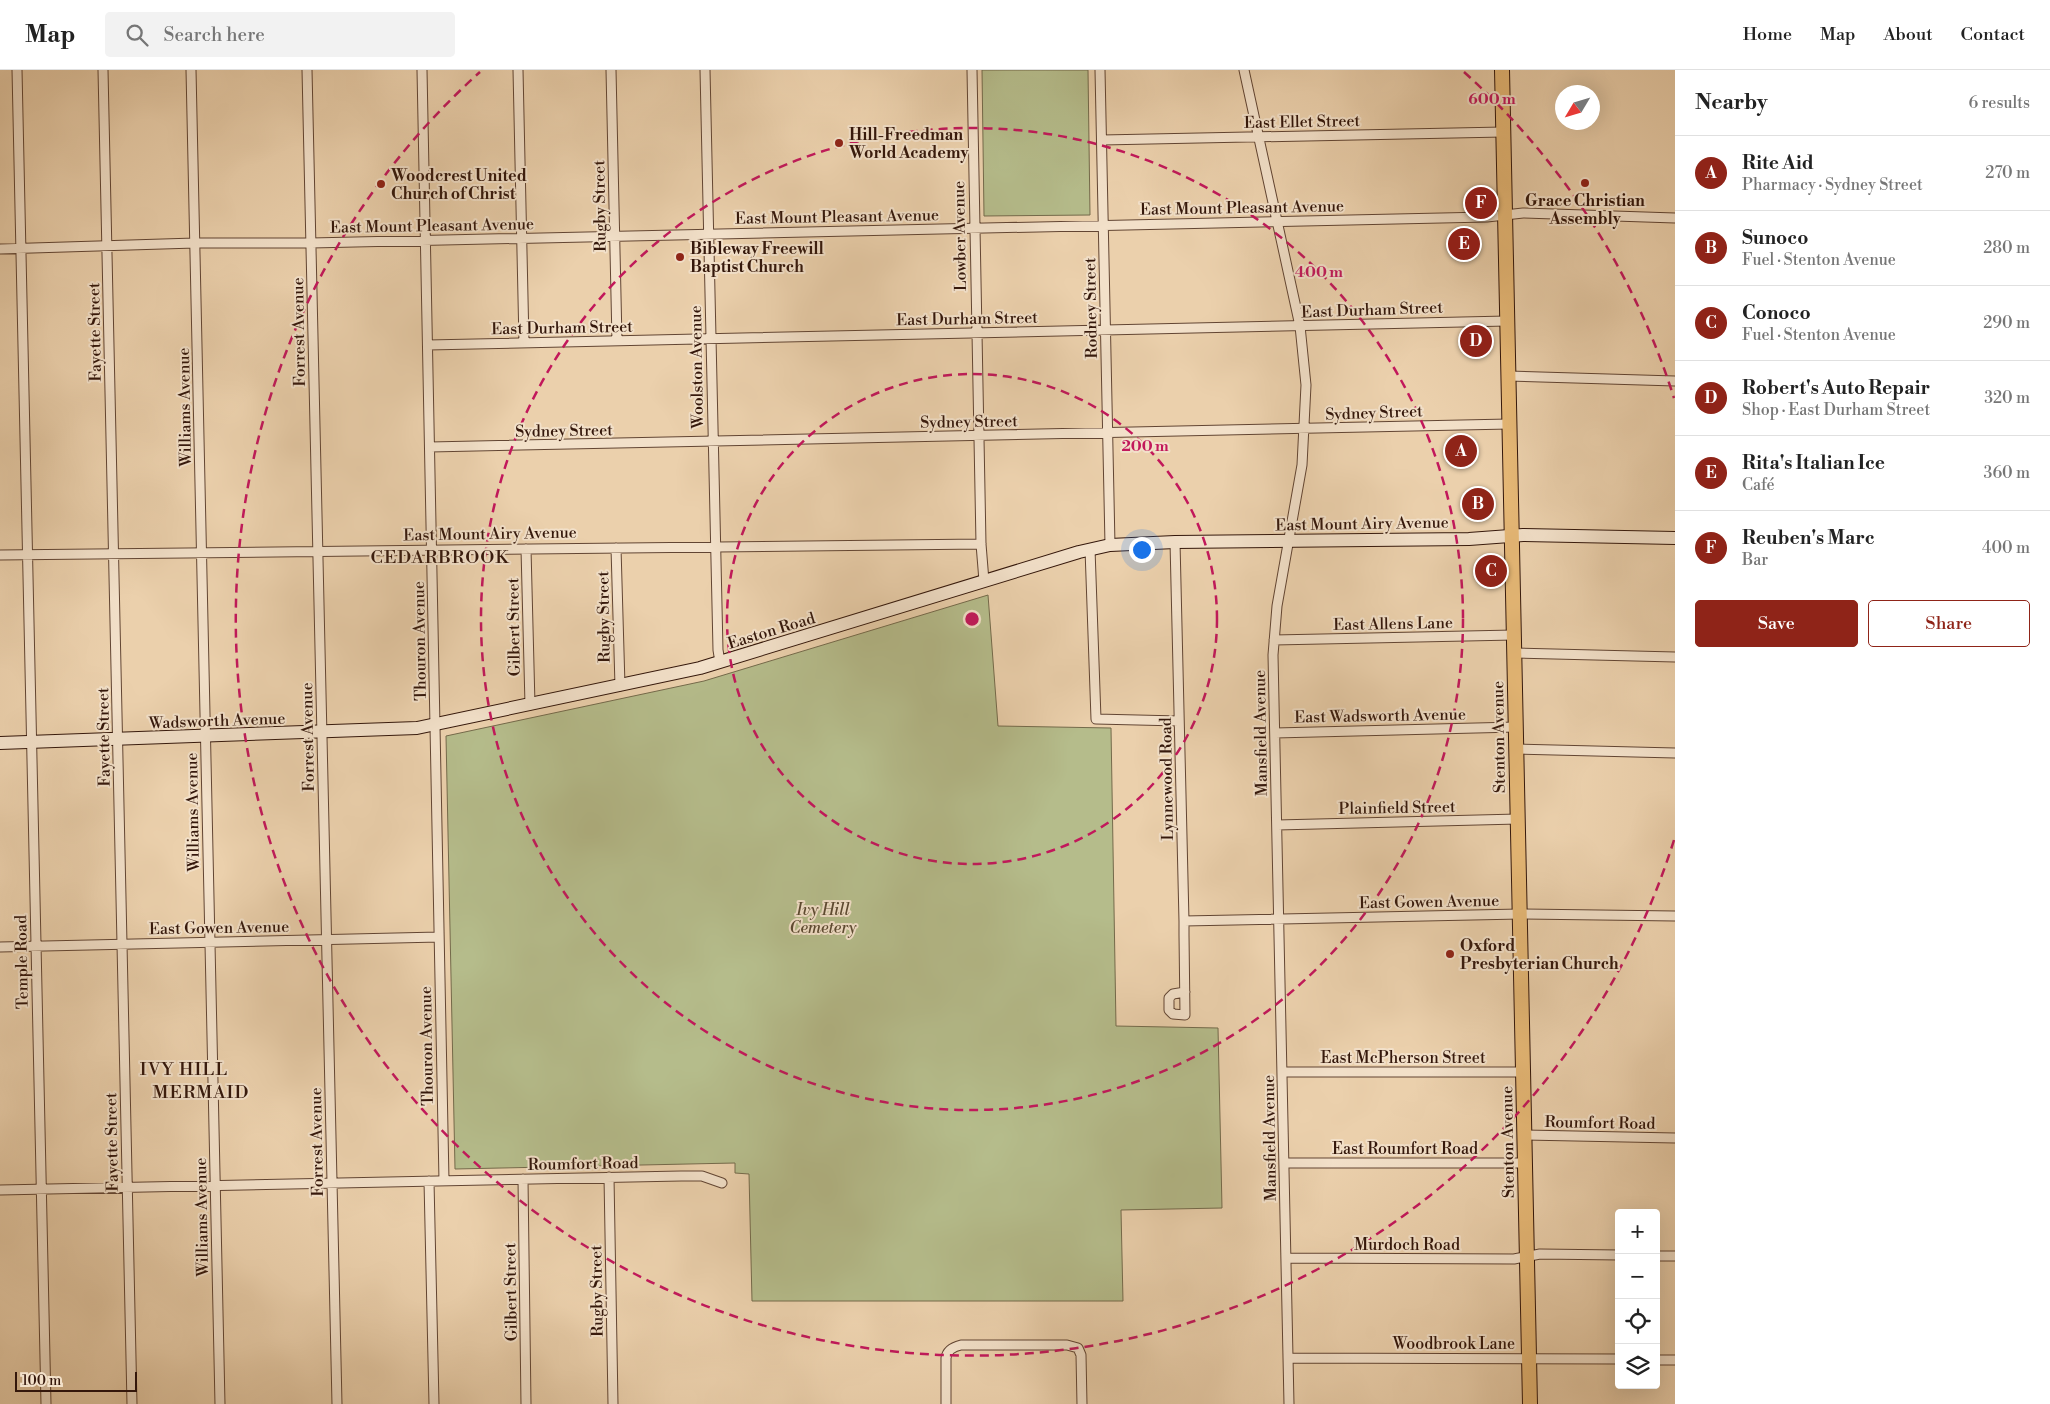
<!DOCTYPE html>
<html lang="en">
<head>
<meta charset="utf-8">
<style>
  body { margin:0; font-family:"Libre Bodoni",serif; background:#f2f2f2; color:#222 }
  .controls { position:absolute; right:15px; bottom:15px; display:grid; overflow:hidden; border-radius:5px; box-shadow:0 5px 20px #0002 }
  .controls button { width:45px; height:45px; display:grid; place-items:center; padding:0; border:0; border-bottom:1px solid #e0e0e0; background:#fff; color:#222; font:25px sans-serif }
  .compass { position:absolute; left:1555px; top:15px; width:45px; height:45px; border-radius:50%; background:#fff; box-shadow:0 5px 20px #0002; rotate:232deg }
  .scale { position:absolute; left:15px; bottom:12px; width:122px; box-sizing:border-box; padding-left:5px; border:2px solid #34170b; border-top:0; font-size:14px; line-height:18px; white-space:nowrap; color:#34170b; -webkit-text-stroke:4px #f2e0c9; paint-order:stroke }
  .you { position:absolute; left:1141px; top:479px; width:18px; height:18px; margin:-12px; border:4px solid #fff; border-radius:50%; background:#1a73e8; box-shadow:0 0 0 8px #1a73e833 }
  .badge { display:grid; place-items:center; width:32px; height:32px; border-radius:50%; background:#8f2418; color:#fff; font-size:16px; font-weight:700 }
  .pin { position:absolute; translate:-50% -50%; border:2px solid #fff; box-shadow:0 1px 5px #0006 }
  .list { margin:0; padding:0; list-style:none }
  h2 { display:flex; justify-content:space-between; align-items:center; height:65px; margin:0; padding:0 20px; font-size:21px }
  h2 small { font-size:16px; font-weight:400; color:#767676 }
  .list li { display:grid; grid-template-columns:32px 1fr auto; gap:15px; align-items:center; box-sizing:border-box; height:75px; padding:0 20px; border-top:1px solid #e0e0e0 }
  .list b { display:block; font-size:19px; white-space:nowrap }
  .list p { margin:0; font-size:16px; white-space:nowrap; color:#767676 }
  .list em { font-size:16px; font-style:normal; color:#767676 }
  .actions { display:flex; gap:10px; padding:15px 20px }
  .actions a { flex:1; padding:11px 0; border:1px solid #8f2418; border-radius:5px; text-align:center; font-size:18px; color:#8f2418 }
  .actions .main { background:#8f2418; color:#fff }
  .icon { flex:none; width:28px; height:28px; fill:none; stroke:currentColor; stroke-width:2; stroke-linecap:round; stroke-linejoin:round }
  .map { position:relative; flex:none; width:1675px; height:1334px; overflow:hidden }
  header { display:flex; align-items:center; gap:30px; box-sizing:border-box; height:70px; padding:0 25px; background:#fff; border-bottom:1px solid #e0e0e0 }
  header strong { font-size:24px }
  nav { display:flex; gap:28px; margin-inline-start:auto; font-size:18px }
  .search { width:350px; height:45px; background:#f2f2f2; display:flex; align-items:center; gap:12px; box-sizing:border-box; padding:0 18px; border-radius:5px; color:#767676; font-size:19px }
  main { display:flex }
  aside { flex:1; background:#fff }
  .map>svg:first-child { display:block }
  .green { fill:#b5bc8b; stroke:#746a4b }
  .lines { fill:none; stroke-linecap:round; stroke-linejoin:round }
  .street-casing { stroke:#624533; stroke-width:11 }
  .secondary-casing { stroke:#34170b; stroke-width:14 }
  .primary-casing { stroke:#34170b; stroke-width:16 }
  .street { stroke:#f2e0c9; stroke-width:9 }
  .secondary { stroke:#f2e0c9; stroke-width:12 }
  .primary { stroke:#e6b876; stroke-width:14 }
  .ring { fill:none; stroke:#c2185b; stroke-width:2.5; stroke-dasharray:9 6 }
  .poi-dot { fill:#8f2418; stroke:#f2e0c9; stroke-width:2 }
  .labels { text-anchor:middle; stroke-width:4; stroke-linejoin:round; paint-order:stroke }
  .street-label { font-size:16px; fill:#34170b; stroke:#f2e0c9 }
  .poi-label { font-size:16px; font-weight:bold; fill:#34170b; stroke:#f2e0c9; text-anchor:start }
  .park-label { font-size:16px; font-style:italic; fill:#5b4931; stroke:#f2e0c9 }
  .neighbourhood-label { font-size:18px; letter-spacing:1px; fill:#34170b; stroke:#f2e0c9 }
  .centre { fill:#c2185b; stroke:#f2e0c9; stroke-width:2.5 }
  .ring-label { font-size:15px; text-anchor:middle; font-weight:bold; fill:#c2185b; stroke:#f2e0c9; stroke-width:4; stroke-linejoin:round; paint-order:stroke }
</style>
</head>
<body>
<header>
<strong>Map</strong>
<div class="search"><svg class="icon" aria-label="search" viewBox="0 0 24 24"><circle cx="10" cy="10" r="6"/><path d="M15 15l6 6"/></svg>Search here</div>
<nav><a>Home</a><a>Map</a><a>About</a><a>Contact</a></nav>
</header>
<main>
<div class="map">
<svg width="1675" height="1334" viewBox="0 0 1675 1334">
  <rect width="100%" height="100%" fill="#ebd0ac"/>
  <filter id="stains"><feTurbulence type="fractalNoise" baseFrequency=".004" numOctaves="4"/><feColorMatrix values="0 0 0 0 .2 0 0 0 0 .09 0 0 0 0 .02 0 0 0 .5 -.17"/></filter>
  <radialGradient id="worn" r=".72"><stop offset=".6" stop-color="#630" stop-opacity="0"/><stop offset="1" stop-color="#630" stop-opacity=".3"/></radialGradient>
  <path class="green" d="M 982,0 L 1088,0 L 1090,145 L 984,146 Z
    M 988,525 L 998,656 L 1111,658 L 1116,956 L 1218,958 L 1222,1138 L 1121,1140 L 1123,1231 L 752,1231 L 749,1104 L 735,1103 L 735,1093 L 455,1099 L 446,666 L 704,611 Z"/>
  <g class="lines">
    <g class="street-casing">
      <path id="street" d="M 17,0 L 46,1334
        M 103,0 L 132,1334
        M 191,0 L 220,1334
        M 307,0 L 337,1334
        M 422,0 L 444,1111
        M 518,0 L 524,273
        M 611,0 L 617,271
        M 705,0 L 718,580 L 720,592
        M 972,0 L 981,474 L 984,511
        M 1100,0 L 1110,475
        M 1244,0 L 1300,256 L 1306,315 L 1302,395 L 1277,536 L 1273,585 L 1289,1334
        M 1102,70 L 1503,62
        M 0,179 L 195,173 L 311,173 L 1487,147 L 1523,143 L 1675,148
        M 428,275 L 1507,251
        M 1508,306 L 1675,311
        M 430,377 L 1509,354
        M 1175,472 L 1184,851 L 1184,865 L 1185,945 L 1173,944 L 1169,940 L 1169,928 L 1173,924 L 1185,922
        M 616,478 L 620,616
        M 526,479 L 530,635
        M 1090,479 L 1096,649 L 1179,651
        M 0,485 L 981,474
        M 1274,570 L 1514,565
        M 1514,583 L 1675,587
        M 1275,663 L 1516,657
        M 1516,679 L 1675,683
        M 1277,755 L 1518,749
        M 1184,851 L 1520,844 L 1675,846
        M 0,877 L 439,867
        M 1283,1002 L 1523,1002
        M 1525,1065 L 1675,1068
        M 1285,1093 L 1525,1093
        M 609,1107 L 613,1334
        M 523,1109 L 526,1334
        M 429,1111 L 434,1334
        M 0,1120 L 681,1106 L 702,1106 L 722,1113
        M 1656,1186 L 1675,1186
        M 1287,1188 L 1514,1189 L 1540,1184 L 1619,1185
        M 1289,1288 L 1619,1289
        M 1656,1290 L 1675,1290
        M 946,1334 L 946,1288 C 947,1280 953,1277 961,1275 L 1067,1275 L 1078,1278 L 1081,1285 L 1082,1334"/>
    </g>
    <g class="secondary-casing">
      <path id="secondary" d="M 0,673 L 417,658 L 700,598 L 1079,482 L 1110,475 L 1175,472 L 1469,469 L 1523,465 L 1675,468"/>
    </g>
    <g class="primary-casing">
      <path id="primary" d="M 1502,0 L 1530,1334"/>
    </g>
    <use href="#street" class="street"/>
    <use href="#secondary" class="secondary"/>
    <use href="#primary" class="primary"/>
  </g>
  <g class="ring">
    <circle cx="972" cy="549" r="245"/>
    <circle cx="972" cy="549" r="491"/>
    <path d="M1674 770A736 736 0 1 1 480 2M1464 2A736 736 0 0 1 1674 328"/>
  </g>
  <g class="poi-dot">
    <circle cx="839" cy="73" r="5"/>
    <circle cx="1585" cy="113" r="5"/>
    <circle cx="381" cy="114" r="5"/>
    <circle cx="680" cy="187" r="5"/>
    <circle cx="1450" cy="884" r="5"/>
  </g>
  <g class="labels">
    <g class="street-label">
      <text transform="translate(1302 51) rotate(-1)" y="6">East Ellet Street</text>
      <text transform="translate(599 136) rotate(-91)" y="6">Rugby Street</text>
      <text transform="translate(1242 137) rotate(-1)" y="6">East Mount Pleasant Avenue</text>
      <text transform="translate(837 146) rotate(-1)" y="6">East Mount Pleasant Avenue</text>
      <text transform="translate(432 155) rotate(-1)" y="6">East Mount Pleasant Avenue</text>
      <text transform="translate(959 166) rotate(-91)" y="6">Lowber Avenue</text>
      <text transform="translate(1090 238) rotate(-91)" y="6">Rodney Street</text>
      <text transform="translate(1372 239) rotate(-2)" y="6">East Durham Street</text>
      <text transform="translate(967 248) rotate(-1)" y="6">East Durham Street</text>
      <text transform="translate(562 257) rotate(-1)" y="6">East Durham Street</text>
      <text transform="translate(94 262) rotate(-91)" y="6">Fayette Street</text>
      <text transform="translate(298 262) rotate(-91)" y="6">Forrest Avenue</text>
      <text transform="translate(696 297) rotate(-91)" y="6">Woolston Avenue</text>
      <text transform="translate(184 337) rotate(-91)" y="6">Williams Avenue</text>
      <text transform="translate(1374 342) rotate(-2)" y="6">Sydney Street</text>
      <text transform="translate(969 351) rotate(-1)" y="6">Sydney Street</text>
      <text transform="translate(564 360) rotate(-1)" y="6">Sydney Street</text>
      <text transform="translate(1362 453) rotate(-1)" y="6">East Mount Airy Avenue</text>
      <text transform="translate(490 463) rotate(-1)" y="6">East Mount Airy Avenue</text>
      <text transform="translate(603 547) rotate(-91)" y="6">Rugby Street</text>
      <text transform="translate(1393 553) rotate(-1)" y="6">East Allens Lane</text>
      <text transform="translate(513 557) rotate(-91)" y="6">Gilbert Street</text>
      <text transform="translate(771 560) rotate(-17)" y="6">Easton Road</text>
      <text transform="translate(419 571) rotate(-91)" y="6">Thouron Avenue</text>
      <text transform="translate(1380 645) rotate(-1)" y="6">East Wadsworth Avenue</text>
      <text transform="translate(217 650) rotate(-2)" y="6">Wadsworth Avenue</text>
      <text transform="translate(1260 663) rotate(-91)" y="6">Mansfield Avenue</text>
      <text transform="translate(103 667) rotate(-91)" y="6">Fayette Street</text>
      <text transform="translate(307 667) rotate(-91)" y="6">Forrest Avenue</text>
      <text transform="translate(1498 667) rotate(-91)" y="6">Stenton Avenue</text>
      <text transform="translate(1166 709) rotate(-91)" y="6">Lynnewood Road</text>
      <text transform="translate(1397 737) rotate(-1)" y="6">Plainfield Street</text>
      <text transform="translate(192 742) rotate(-91)" y="6">Williams Avenue</text>
      <text transform="translate(1429 831) rotate(-1)" y="6">East Gowen Avenue</text>
      <text transform="translate(219 857) rotate(-1)" y="6">East Gowen Avenue</text>
      <text transform="translate(21 892) rotate(-91)" y="6">Temple Road</text>
      <text transform="translate(426 976) rotate(-91)" y="6">Thouron Avenue</text>
      <text x="1403" y="993">East McPherson Street</text>
      <text transform="translate(1600 1052) rotate(1)" y="6">Roumfort Road</text>
      <text transform="translate(1269 1068) rotate(-91)" y="6">Mansfield Avenue</text>
      <text transform="translate(111 1072) rotate(-91)" y="6">Fayette Street</text>
      <text transform="translate(316 1072) rotate(-91)" y="6">Forrest Avenue</text>
      <text transform="translate(1507 1072) rotate(-91)" y="6">Stenton Avenue</text>
      <text x="1405" y="1084">East Roumfort Road</text>
      <text transform="translate(583 1093) rotate(-1)" y="6">Roumfort Road</text>
      <text transform="translate(201 1147) rotate(-91)" y="6">Williams Avenue</text>
      <text x="1407" y="1180">Murdoch Road</text>
      <text transform="translate(596 1221) rotate(-91)" y="6">Rugby Street</text>
      <text transform="translate(510 1222) rotate(-91)" y="6">Gilbert Street</text>
      <text x="1454" y="1279">Woodbrook Lane</text>
    </g>
    <g class="poi-label">
      <text x="849" y="70">Hill-Freedman<tspan x="849" dy="18">World Academy</tspan></text>
      <text x="391" y="111">Woodcrest United<tspan x="391" dy="18">Church of Christ</tspan></text>
      <text x="1585" y="136" text-anchor="middle">Grace Christian<tspan x="1585" dy="18">Assembly</tspan></text>
      <text x="690" y="184">Bibleway Freewill<tspan x="690" dy="18">Baptist Church</tspan></text>
      <text x="1460" y="881">Oxford<tspan x="1460" dy="18">Presbyterian Church</tspan></text>
    </g>
    <g class="park-label">
      <text x="823" y="845">Ivy Hill<tspan x="823" dy="18">Cemetery</tspan></text>
    </g>
    <g class="neighbourhood-label">
      <text x="440" y="493">CEDARBROOK</text>
      <text x="184" y="1005">IVY HILL</text>
      <text x="201" y="1028">MERMAID</text>
    </g>
  </g>
  <circle cx="972" cy="549" r="8" class="centre"/>
  <g class="ring-label">
    <text x="1492" y="34">600 m</text>
    <text x="1319" y="207">400 m</text>
    <text x="1145" y="381">200 m</text>
  </g>
  <rect width="100%" height="100%" filter="url(#stains)"/>
  <rect width="100%" height="100%" fill="url(#worn)"/>
</svg>
<div class="controls">
<button>+</button>
<button>−</button>
<button><svg class="icon" aria-label="locate" viewBox="0 0 24 24"><circle cx="12" cy="12" r="6"/><path d="M12 2v4M12 18v4M2 12h4M18 12h4"/></svg></button>
<button><svg class="icon" aria-label="layers" viewBox="0 0 24 24"><path d="M12 4l9 5-9 5-9-5zM3 14l9 5 9-5"/></svg></button>
</div>
<svg class="compass" viewBox="-18 -18 36 36"><path d="M0-13l5 13h-10z" fill="#e53935"/><path d="M0 13l5-13h-10z" fill="#767676"/></svg>
<div class="scale">100 m</div>
<div class="you"></div>
<div class="pin badge" style="left:1461px;top:381px">A</div>
<div class="pin badge" style="left:1478px;top:434px">B</div>
<div class="pin badge" style="left:1491px;top:501px">C</div>
<div class="pin badge" style="left:1476px;top:271px">D</div>
<div class="pin badge" style="left:1464px;top:174px">E</div>
<div class="pin badge" style="left:1481px;top:133px">F</div>
</div>
<aside>
<h2>Nearby<small>6 results</small></h2>
<ul class="list">
<li><span class="badge">A</span><div><b>Rite Aid</b><p>Pharmacy · Sydney Street</p></div><em>270 m</em></li>
<li><span class="badge">B</span><div><b>Sunoco</b><p>Fuel · Stenton Avenue</p></div><em>280 m</em></li>
<li><span class="badge">C</span><div><b>Conoco</b><p>Fuel · Stenton Avenue</p></div><em>290 m</em></li>
<li><span class="badge">D</span><div><b>Robert's Auto Repair</b><p>Shop · East Durham Street</p></div><em>320 m</em></li>
<li><span class="badge">E</span><div><b>Rita's Italian Ice</b><p>Café</p></div><em>360 m</em></li>
<li><span class="badge">F</span><div><b>Reuben's Marc</b><p>Bar</p></div><em>400 m</em></li>
</ul>
<div class="actions"><a class="main">Save</a><a>Share</a></div>
</aside>
</main>
</body>
</html>
